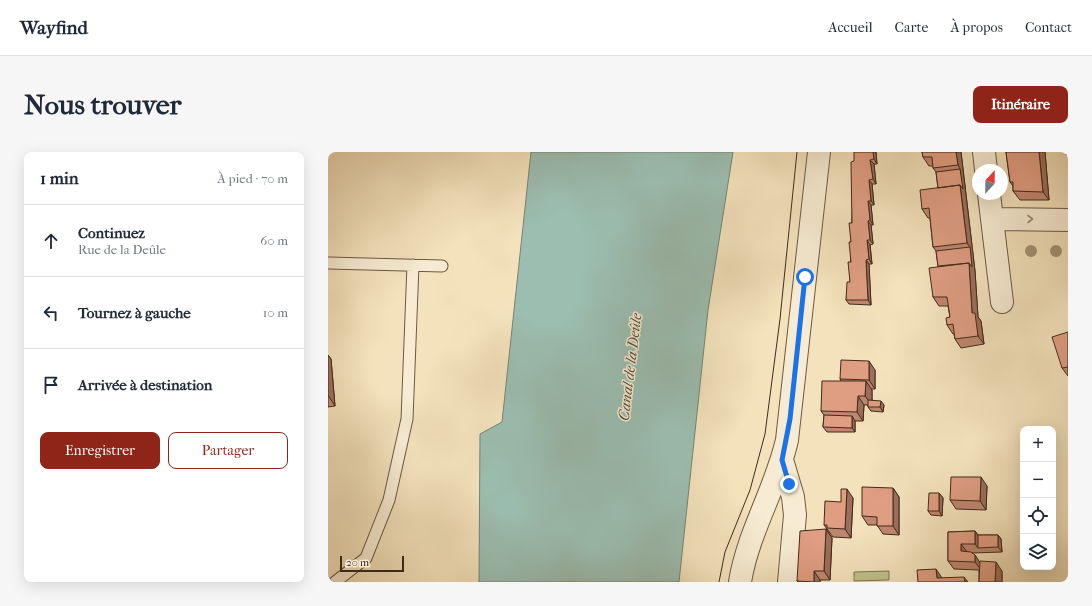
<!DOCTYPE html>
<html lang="fr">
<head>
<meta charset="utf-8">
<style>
  body { margin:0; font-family:"IM FELL French Canon",serif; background:#f6f6f7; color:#1f2937 }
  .controls { position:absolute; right:12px; bottom:12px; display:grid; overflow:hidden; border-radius:8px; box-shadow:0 4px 16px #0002 }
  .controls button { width:36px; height:36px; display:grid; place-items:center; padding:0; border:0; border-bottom:1px solid #e0e1e3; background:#fff; color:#1f2937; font:20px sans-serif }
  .compass { position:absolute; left:644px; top:12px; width:36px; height:36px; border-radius:50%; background:#fff; box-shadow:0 4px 16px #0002; rotate:22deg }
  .scale { position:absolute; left:12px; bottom:10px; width:64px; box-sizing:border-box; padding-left:4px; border:2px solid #402b19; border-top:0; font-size:11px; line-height:14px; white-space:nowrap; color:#402b19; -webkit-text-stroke:3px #f7ecd3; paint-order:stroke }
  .stop { position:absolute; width:12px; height:12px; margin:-9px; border:3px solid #1a73e8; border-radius:50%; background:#fff }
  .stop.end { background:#1a73e8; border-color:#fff; box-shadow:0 1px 4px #0008 }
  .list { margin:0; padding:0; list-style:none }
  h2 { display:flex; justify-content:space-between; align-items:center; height:52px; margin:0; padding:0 16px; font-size:17px }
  h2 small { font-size:13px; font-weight:400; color:#747a83 }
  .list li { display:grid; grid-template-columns:26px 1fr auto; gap:12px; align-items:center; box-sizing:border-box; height:72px; padding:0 16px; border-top:1px solid #e0e1e3 }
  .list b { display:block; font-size:15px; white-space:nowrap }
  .list p { margin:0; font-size:13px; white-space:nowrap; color:#747a83 }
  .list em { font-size:13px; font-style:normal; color:#747a83 }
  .actions { display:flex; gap:8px; padding:12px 16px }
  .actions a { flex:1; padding:9px 0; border:1px solid #8f2418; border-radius:8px; text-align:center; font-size:14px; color:#8f2418 }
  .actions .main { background:#8f2418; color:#fff }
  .icon { flex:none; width:22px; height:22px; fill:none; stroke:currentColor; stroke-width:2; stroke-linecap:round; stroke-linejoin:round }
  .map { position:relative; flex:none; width:740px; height:430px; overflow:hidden; border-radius:8px }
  header { display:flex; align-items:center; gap:24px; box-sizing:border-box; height:56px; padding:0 20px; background:#fff; border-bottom:1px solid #e0e1e3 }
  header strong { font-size:19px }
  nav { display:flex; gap:22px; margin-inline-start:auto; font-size:14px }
  .intro { display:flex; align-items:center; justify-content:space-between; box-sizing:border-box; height:96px; padding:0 24px }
  h1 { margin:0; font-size:28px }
  .button { padding:10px 18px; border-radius:8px; background:#8f2418; color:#fff; font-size:14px; font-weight:700 }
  main { display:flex; gap:24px; padding:0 24px }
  aside { flex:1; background:#fff; border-radius:8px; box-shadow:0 4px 16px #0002 }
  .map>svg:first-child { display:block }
  .green { fill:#bfc28d; stroke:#807653 }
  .water { fill:#9bbeb1; stroke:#778374 }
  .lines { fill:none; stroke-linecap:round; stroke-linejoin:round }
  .lane-casing { stroke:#6d5942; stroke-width:13 }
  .street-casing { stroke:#6d5942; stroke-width:24 }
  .lane { stroke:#f7ecd3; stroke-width:11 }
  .street { stroke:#f7ecd3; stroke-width:22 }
  .tram { stroke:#402b19; stroke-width:1 }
  .tree { fill:#a29272 }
  .wall { fill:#c08770; stroke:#402b19 }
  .shaded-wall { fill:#9c6e5b; stroke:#402b19 }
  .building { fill:#df9d82; stroke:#402b19 }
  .oneway { stroke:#9c8c76 }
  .route { stroke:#1a73e8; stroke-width:5 }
  .labels { text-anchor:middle; stroke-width:3; stroke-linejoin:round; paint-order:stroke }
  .water-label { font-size:15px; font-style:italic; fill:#57503f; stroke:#f7ecd3 }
</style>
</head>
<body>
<header>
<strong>Wayfind</strong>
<nav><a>Accueil</a><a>Carte</a><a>À propos</a><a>Contact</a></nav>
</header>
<div class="intro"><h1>Nous trouver</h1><a class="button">Itinéraire</a></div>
<main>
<aside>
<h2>1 min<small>À pied · 70 m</small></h2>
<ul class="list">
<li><svg class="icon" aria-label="ahead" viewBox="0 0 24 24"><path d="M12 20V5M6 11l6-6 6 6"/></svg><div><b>Continuez</b><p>Rue de la Deûle</p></div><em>60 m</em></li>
<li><svg class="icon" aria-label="left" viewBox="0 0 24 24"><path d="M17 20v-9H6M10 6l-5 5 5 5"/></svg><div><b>Tournez à gauche</b></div><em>10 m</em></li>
<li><svg class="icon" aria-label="arrive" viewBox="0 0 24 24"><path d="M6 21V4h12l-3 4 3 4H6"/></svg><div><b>Arrivée à destination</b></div></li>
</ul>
<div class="actions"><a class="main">Enregistrer</a><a>Partager</a></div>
</aside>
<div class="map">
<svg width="740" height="430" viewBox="0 0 740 430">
  <rect width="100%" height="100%" fill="#f3e2bc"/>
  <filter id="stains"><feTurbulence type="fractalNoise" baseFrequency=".005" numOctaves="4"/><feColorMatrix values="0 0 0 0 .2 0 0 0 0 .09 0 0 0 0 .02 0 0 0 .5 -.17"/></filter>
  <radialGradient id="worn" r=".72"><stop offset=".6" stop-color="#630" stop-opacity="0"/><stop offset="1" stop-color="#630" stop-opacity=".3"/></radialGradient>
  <path class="green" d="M 561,419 L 561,428 L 526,429 L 526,420 Z"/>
  <path class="water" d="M 203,0 L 405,0 L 380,158 L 351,430 L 151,430 L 152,282 L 174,270 Z"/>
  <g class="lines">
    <g class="lane-casing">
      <path id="lane" d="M 0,111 L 114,114
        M 7,430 L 38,406 L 61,348 L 79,267 L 85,113"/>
    </g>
    <g class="street-casing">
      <path id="street" d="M 656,0 L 658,18
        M 661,42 L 674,150
        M 664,67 L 740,68
        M 454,308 L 465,345 L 467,363 L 461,430
        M 412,430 C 420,380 448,337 459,288 L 491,0"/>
    </g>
    <use href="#lane" class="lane"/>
    <use href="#street" class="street"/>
    <path class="tram" d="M 391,430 L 397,400 L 422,338 L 437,282 L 452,167 L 469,0"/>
  </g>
  <g class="tree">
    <circle cx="703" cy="99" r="6"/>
    <circle cx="728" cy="99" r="6"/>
  </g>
  <path class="wall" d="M 548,0 L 549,12 L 546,12 L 548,32 L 544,32 L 546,53 L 543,53 L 545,73 L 543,73 L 545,92 L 542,93 L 544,112 L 541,112 L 543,153 L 521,152 L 518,148 L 522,130 L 523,90 L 526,9 Z
    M 594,0 L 633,0 L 647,119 L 650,165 L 653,169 L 656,192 L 633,196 L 627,187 L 626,182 L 625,182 L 619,173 L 622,165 L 620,154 L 611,154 L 605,145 L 610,114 L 608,99 L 605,95 L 602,66 L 600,66 L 594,57 L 610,36 L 608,20 L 605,16 L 605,14 L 601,14 L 595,5 Z
    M 678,0 L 717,0 L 721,48 L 692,48 L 685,39 L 685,34 L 682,30 Z
    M 740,180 L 740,224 L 734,216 Z
    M 0,203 L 3,207 L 7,254 L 0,255 Z
    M 547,218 L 547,237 L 543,237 L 544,238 L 544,248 L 556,253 L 555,260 L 543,259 L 540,255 L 540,253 L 536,253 L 535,269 L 527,269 L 527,280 L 499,280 L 495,275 L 496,263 L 493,259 L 513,229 L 512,227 Z
    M 659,334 L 658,358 L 628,357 L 622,348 Z
    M 565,336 L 571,345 L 571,383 L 555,382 L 549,373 L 540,373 L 534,364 Z
    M 611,341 L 615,346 L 614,364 L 603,363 L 600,359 Z
    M 525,346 L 523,386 L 505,385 L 496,373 L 513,350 Z
    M 498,377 L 504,386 L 502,428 L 492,428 L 492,430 L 470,430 L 469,429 Z
    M 647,379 L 650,383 L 670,383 L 673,387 L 674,400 L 644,401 L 647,403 L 651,410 L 674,419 L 674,430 L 651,430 L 651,418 L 626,417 L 620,409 L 620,380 Z"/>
  <path class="shaded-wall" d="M 545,0 L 548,0 L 549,12 L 546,7 Z
    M 628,0 L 633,0 L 647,119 L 650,165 L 653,169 L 656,192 L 650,184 L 644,161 L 641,111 L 642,95 L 639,91 L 632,33 L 632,17 L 630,13 Z
    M 711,0 L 717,0 L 721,48 L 715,40 Z
    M 542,8 L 546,12 L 548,32 L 545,27 Z
    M 541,28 L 544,32 L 546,53 L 543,49 Z
    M 540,49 L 543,53 L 545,73 L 542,68 Z
    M 540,69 L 543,73 L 545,92 L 542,88 Z
    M 539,88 L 542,93 L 544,112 L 541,107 Z
    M 538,108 L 541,112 L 543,153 L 540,148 Z
    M 0,203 L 3,207 L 7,254 L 0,243 Z
    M 541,209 L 547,218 L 547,237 L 541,228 Z
    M 538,229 L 544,238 L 544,253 L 537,244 Z
    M 530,244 L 536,253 L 535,269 L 529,260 Z
    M 553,249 L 556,253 L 555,260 L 552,255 Z
    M 524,264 L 527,269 L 527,280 L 524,276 Z
    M 653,325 L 659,334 L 658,358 L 652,349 Z
    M 565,336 L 571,345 L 571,383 L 565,374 Z
    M 519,337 L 525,346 L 523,386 L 517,377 Z
    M 611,341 L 615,346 L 614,364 L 611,359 Z
    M 498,377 L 504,386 L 502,428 L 496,419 Z
    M 647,379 L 653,388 L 650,396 L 647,392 Z
    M 670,383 L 673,387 L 674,400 L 670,395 Z
    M 633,392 L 640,401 L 633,399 Z
    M 647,403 L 653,412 L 653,418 L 647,410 Z
    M 668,410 L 674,419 L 674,430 L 667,430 Z
    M 608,417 L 614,426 L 615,430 L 609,426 Z
    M 486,419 L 492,428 L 492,430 L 486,430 Z
    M 636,425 L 640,430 L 637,430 Z"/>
  <path class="building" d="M 526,0 L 545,0 L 546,7 L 542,8 L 545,27 L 541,28 L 543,49 L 540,49 L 542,68 L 540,69 L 542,88 L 539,88 L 541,107 L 538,108 L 540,148 L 518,148 L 519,130 L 522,130 L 520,110 L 523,110 L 521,90 L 523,90 L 521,71 L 524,71 L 523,10 L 526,9 Z
    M 594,0 L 628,0 L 630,13 L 605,16 L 604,5 L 595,5 Z
    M 678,0 L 711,0 L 715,40 L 685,39 L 685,30 L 682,30 Z
    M 738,0 L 740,0 L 740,3 L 738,3 Z
    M 632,17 L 635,37 L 632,33 L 610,36 L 608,20 Z
    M 632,33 L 639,91 L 605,95 L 601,56 L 594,57 L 592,38 Z
    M 642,95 L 644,115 L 641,111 L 610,114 L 608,99 Z
    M 641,111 L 644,161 L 647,161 L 650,184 L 627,187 L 625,172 L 619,173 L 618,166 L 622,165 L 619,145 L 605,145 L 601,116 Z
    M 740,180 L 740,215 L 734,216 L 724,185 Z
    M 513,208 L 541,209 L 541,228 L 512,227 Z
    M 494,229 L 538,229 L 537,244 L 530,244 L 529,260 L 493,259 Z
    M 540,248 L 553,249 L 552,255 L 540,255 Z
    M 496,263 L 524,264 L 524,276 L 495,275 Z
    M 623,325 L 653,325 L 652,349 L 622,348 Z
    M 534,335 L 565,336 L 565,374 L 549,374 L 549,365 L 534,364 Z
    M 513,337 L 519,337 L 517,377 L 499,376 L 499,373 L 496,373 L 497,349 L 513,350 Z
    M 601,341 L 611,341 L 611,359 L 600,359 Z
    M 498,377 L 496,419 L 486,419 L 486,430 L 469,429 L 472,379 Z
    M 647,379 L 647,392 L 633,392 L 633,399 L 643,400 L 647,403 L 647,410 L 620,409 L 620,380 Z
    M 650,383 L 670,383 L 670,395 L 650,396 Z
    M 652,409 L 668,410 L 667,430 L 651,430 Z
    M 608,417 L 609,426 L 636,425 L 637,430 L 590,430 L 589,418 Z"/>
  <defs><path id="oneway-chevron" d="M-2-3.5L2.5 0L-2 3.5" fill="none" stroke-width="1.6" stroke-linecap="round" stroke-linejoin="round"/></defs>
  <use class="oneway" href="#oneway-chevron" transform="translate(702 67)"/>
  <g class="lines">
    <path class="route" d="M 461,332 L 454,308 L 462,267 L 477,125"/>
  </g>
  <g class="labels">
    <g class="water-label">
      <text transform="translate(302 215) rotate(-83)" y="5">Canal de la Deûle</text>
    </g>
  </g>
  <rect width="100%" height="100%" filter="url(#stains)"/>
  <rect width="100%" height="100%" fill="url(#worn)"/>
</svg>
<div class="controls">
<button>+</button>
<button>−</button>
<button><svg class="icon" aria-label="locate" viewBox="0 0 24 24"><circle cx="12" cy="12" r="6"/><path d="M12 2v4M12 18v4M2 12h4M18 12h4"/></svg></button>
<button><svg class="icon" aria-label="layers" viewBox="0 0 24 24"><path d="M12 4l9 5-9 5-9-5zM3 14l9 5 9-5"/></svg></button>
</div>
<svg class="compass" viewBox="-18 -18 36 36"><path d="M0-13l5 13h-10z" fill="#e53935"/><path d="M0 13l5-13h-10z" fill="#747a83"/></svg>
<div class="scale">20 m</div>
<div class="stop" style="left:477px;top:125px"></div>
<div class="stop end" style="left:461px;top:332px"></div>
</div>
</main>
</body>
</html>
